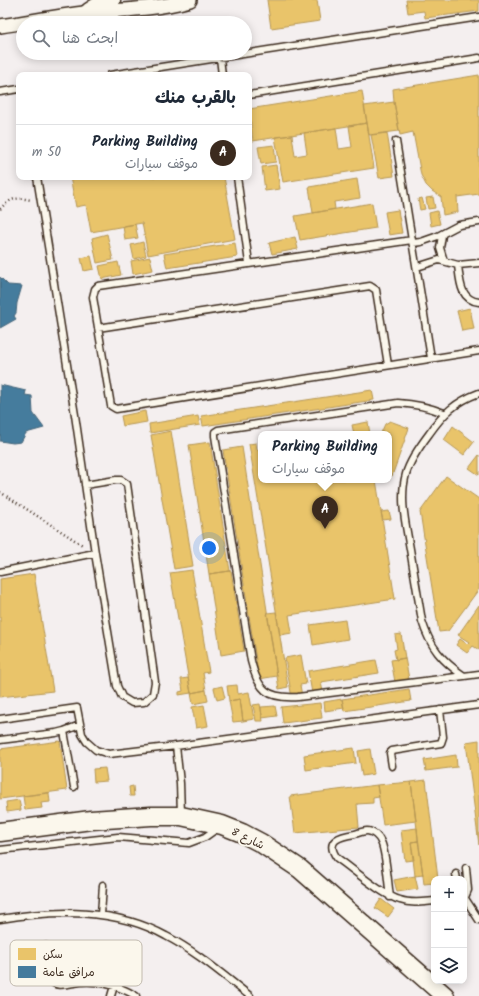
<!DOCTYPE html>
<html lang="ar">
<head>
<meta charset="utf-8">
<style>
  body { margin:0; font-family:Kalam,"Playpen Sans Arabic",sans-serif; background:#f2f2f3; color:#1f2937; direction:rtl }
  .controls { position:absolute; right:12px; bottom:12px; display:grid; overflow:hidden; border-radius:8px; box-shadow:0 2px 10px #0003 }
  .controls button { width:36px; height:36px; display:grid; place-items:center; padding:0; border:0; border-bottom:1px solid #e0e1e3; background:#fff; color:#1f2937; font:20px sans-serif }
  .you { position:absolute; left:209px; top:548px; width:14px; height:14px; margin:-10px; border:3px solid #fff; border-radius:50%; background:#1a73e8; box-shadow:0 0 0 6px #1a73e833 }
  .badge { display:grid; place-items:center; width:26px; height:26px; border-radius:50%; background:#3b2a1e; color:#fff; font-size:13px; font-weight:700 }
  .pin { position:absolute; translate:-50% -33px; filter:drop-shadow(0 1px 2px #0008) }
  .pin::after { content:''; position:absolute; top:21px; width:14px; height:12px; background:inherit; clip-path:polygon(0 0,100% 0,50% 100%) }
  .popup { position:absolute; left:258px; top:431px; width:134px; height:52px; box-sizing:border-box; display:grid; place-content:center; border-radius:8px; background:#fff; filter:drop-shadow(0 1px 3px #0005); font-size:13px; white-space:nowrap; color:#747a83 }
  .popup b { font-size:15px; color:#1f2937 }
  .popup::after { content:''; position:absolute; left:50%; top:100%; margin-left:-8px; border:8px solid transparent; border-top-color:#fff }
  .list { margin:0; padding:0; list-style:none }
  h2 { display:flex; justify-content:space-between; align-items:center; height:52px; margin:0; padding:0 16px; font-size:17px }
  h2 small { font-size:13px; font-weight:400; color:#747a83 }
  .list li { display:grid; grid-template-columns:26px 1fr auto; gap:12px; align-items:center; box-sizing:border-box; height:56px; padding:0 16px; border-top:1px solid #e0e1e3 }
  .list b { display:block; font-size:15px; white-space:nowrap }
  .list p { margin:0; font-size:13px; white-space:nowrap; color:#747a83 }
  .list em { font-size:13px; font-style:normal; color:#747a83 }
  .icon { flex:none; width:22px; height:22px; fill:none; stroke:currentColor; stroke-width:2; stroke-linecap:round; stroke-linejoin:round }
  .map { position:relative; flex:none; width:479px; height:996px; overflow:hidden; direction:ltr }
  .search { position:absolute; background:#fff; box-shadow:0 2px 10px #0003; left:16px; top:16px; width:236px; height:44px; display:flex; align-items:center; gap:10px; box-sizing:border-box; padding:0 14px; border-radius:22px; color:#747a83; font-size:15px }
  .panel { position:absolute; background:#fff; box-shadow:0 2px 10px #0003; left:16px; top:72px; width:236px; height:108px; border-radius:8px; direction:rtl }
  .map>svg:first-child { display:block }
  .homes { fill:#e9c46a; stroke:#b59653 }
  .public { fill:#457b9d; stroke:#426377 }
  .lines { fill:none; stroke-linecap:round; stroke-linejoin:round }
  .lane-casing { stroke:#3b2a1e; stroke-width:9 }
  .street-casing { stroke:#3b2a1e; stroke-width:16 }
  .secondary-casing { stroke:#3b2a1e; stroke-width:21 }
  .primary-casing { stroke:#3b2a1e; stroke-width:23 }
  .path { stroke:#3b2a1e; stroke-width:2.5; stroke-dasharray:1 3; stroke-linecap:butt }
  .lane { stroke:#fbf7ec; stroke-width:6 }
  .street { stroke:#fbf7ec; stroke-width:13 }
  .secondary { stroke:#fbf7ec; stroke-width:18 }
  .primary { stroke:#fbf7ec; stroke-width:20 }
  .labels { text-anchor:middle; stroke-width:4; stroke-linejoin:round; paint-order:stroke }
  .street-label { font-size:11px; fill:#3b2a1e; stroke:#fbf7ec }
  .key { fill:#fbf7ec; stroke:#c1baae; stroke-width:1 }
  .key-label { font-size:11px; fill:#3b2a1e }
</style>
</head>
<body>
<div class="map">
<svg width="479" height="996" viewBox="0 0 479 996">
  <rect width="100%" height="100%" fill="#f4efef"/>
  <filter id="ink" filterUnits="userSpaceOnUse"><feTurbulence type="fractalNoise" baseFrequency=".025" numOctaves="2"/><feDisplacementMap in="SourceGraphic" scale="8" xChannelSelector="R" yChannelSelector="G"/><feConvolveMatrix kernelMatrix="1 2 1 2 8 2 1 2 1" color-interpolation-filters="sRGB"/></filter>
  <g filter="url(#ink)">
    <path class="homes" d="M 267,0 L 317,0 L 320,21 L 271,28 Z
      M 406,0 L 479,0 L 479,11 L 425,18 L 424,11 L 408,13 Z
      M 479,75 L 479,194 L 457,197 L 458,212 L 443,215 L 441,197 L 432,191 L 426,185 L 421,175 L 413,132 L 400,135 L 394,102 L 393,89 Z
      M 362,91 L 367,123 L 253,141 L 249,109 Z
      M 394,102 L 399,131 L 369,135 L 364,106 Z
      M 367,123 L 374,168 L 283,182 L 275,137 L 292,135 L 295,156 L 307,154 L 304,133 L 336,128 L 339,149 L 352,147 L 349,126 Z
      M 387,133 L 394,176 L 379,178 L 371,135 Z
      M 274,145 L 276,162 L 261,164 L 258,147 Z
      M 276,165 L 280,189 L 265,191 L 262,167 Z
      M 70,177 L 224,177 L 235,239 L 148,255 L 142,223 L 91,232 L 86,205 L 76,207 Z
      M 357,179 L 360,198 L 334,202 L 335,209 L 313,213 L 309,187 Z
      M 433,197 L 435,208 L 428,209 L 426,198 Z
      M 422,198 L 425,209 L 420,210 L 418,199 Z
      M 372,203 L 376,228 L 300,240 L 295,216 Z
      M 398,210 L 402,233 L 389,235 L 385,212 Z
      M 437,211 L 440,224 L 431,226 L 429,213 Z
      M 135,224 L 138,238 L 125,240 L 123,226 Z
      M 107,234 L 113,260 L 97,263 L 92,238 Z
      M 295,237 L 298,249 L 272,254 L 269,243 Z
      M 143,242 L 146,256 L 134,259 L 131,245 Z
      M 235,243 L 237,257 L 167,268 L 164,254 Z
      M 91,256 L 94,269 L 84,271 L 81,258 Z
      M 150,257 L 153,270 L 133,274 L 131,261 Z
      M 118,262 L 121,275 L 102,279 L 99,266 Z
      M 470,308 L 474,329 L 462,331 L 457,311 Z
      M 372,390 L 374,400 L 203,426 L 201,416 Z
      M 145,411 L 147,422 L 123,426 L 121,416 Z
      M 198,416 L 200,425 L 150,433 L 149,424 Z
      M 390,421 L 409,428 L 392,476 L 389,475 L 389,434 L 381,434 L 381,433 L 385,424 Z
      M 368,422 L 370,434 L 354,434 L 352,425 Z
      M 453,426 L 474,442 L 464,455 L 444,440 Z
      M 171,431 L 193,566 L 174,569 L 151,435 Z
      M 210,442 L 230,571 L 209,574 L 189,445 Z
      M 256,443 L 257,450 L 261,450 L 261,480 L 376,480 L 395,599 L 289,615 L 292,633 L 280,635 L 249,444 Z
      M 242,447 L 277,676 L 259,679 L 223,450 Z
      M 479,455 L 479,475 L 469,468 Z
      M 446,476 L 479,499 L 479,589 L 448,631 L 439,632 L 420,512 Z
      M 389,511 L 391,519 L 383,520 L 381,512 Z
      M 192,570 L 209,672 L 203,673 L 206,690 L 191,693 L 170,573 Z
      M 230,571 L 231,571 L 244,651 L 221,655 L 209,574 Z
      M 34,574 L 53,691 L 0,697 L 0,579 Z
      M 479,605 L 479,650 L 473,646 L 467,653 L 456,645 L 460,639 L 467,644 L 469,642 L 458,635 Z
      M 276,612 L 288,687 L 279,689 L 267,613 Z
      M 345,620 L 348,639 L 313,645 L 310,625 Z
      M 401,634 L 405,658 L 396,660 L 394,650 L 397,649 L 395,635 Z
      M 301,655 L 306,684 L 300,685 L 302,696 L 292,698 L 285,658 Z
      M 405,658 L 409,679 L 395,682 L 391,660 Z
      M 376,660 L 379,673 L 321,682 L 323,692 L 312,693 L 308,671 Z
      M 188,678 L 191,693 L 179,695 L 179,692 L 183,691 L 181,679 Z
      M 237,685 L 238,694 L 249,692 L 254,719 L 243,721 L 240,699 L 229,701 L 227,686 Z
      M 222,686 L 225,698 L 217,700 L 214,688 Z
      M 409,689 L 411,701 L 344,711 L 342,699 Z
      M 206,690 L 208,701 L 193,704 L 191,693 Z
      M 240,699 L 243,721 L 233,722 L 229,701 Z
      M 342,699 L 344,708 L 325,711 L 324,702 Z
      M 320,703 L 322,718 L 283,723 L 281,707 Z
      M 260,704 L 263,721 L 256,721 L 253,705 Z
      M 204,705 L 208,726 L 196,728 L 192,707 Z
      M 275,706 L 277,716 L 262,718 L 261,707 Z
      M 479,740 L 479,845 L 466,742 Z
      M 60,741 L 67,790 L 0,799 L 0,749 Z
      M 354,748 L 356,763 L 306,770 L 304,755 Z
      M 370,749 L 374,774 L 362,776 L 358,751 Z
      M 456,755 L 457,767 L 426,771 L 424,760 Z
      M 105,768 L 107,781 L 94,782 L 93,769 Z
      M 426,780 L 438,879 L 434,879 L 434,883 L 424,884 L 411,782 Z
      M 411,782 L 416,821 L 383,825 L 377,785 Z
      M 377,785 L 379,797 L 373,798 L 373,803 L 357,804 L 359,827 L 295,833 L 290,796 Z
      M 133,786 L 134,796 L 130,796 L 129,787 Z
      M 49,793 L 50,802 L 41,803 L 42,808 L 25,810 L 23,796 Z
      M 19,800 L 21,810 L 7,812 L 6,802 Z
      M 417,828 L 418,841 L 411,842 L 414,860 L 405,861 L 401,830 Z
      M 418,841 L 423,875 L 415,876 L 411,842 Z
      M 415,876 L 418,889 L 397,892 L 394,880 Z
      M 381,899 L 394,909 L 388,917 L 375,908 Z"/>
    <path class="public" d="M 0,277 L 8,285 L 22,286 L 17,303 L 16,313 L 14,316 L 16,319 L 0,328 Z
      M 0,385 L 26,391 L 25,395 L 32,396 L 33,413 L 44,428 L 26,433 L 21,442 L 13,443 L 0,441 Z"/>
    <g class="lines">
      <g class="lane-casing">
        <path id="lane" d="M 220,58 L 222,75
          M 110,75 L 479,17
          M 0,92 L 19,89
          M 249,95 L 479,58
          M 396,141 L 431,358
          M 37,177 L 75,415 L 95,553 L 117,686 L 122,697 L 132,703 L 144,702 L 153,694 L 155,682 L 127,484 L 121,480 L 116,480 L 85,485
          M 237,177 L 249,263
          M 442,235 L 440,248 L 444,261
          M 412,240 L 98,286 L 95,289 L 93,297 L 111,406 L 116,409 L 479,351
          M 413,243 L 421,242 L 438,236 L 459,225 L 479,222
          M 458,265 C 460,281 460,300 479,302
          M 417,267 L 439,260 L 458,265 L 479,263
          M 98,328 L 370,286 L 376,290 L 388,365
          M 479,393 C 455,402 443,414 429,434 C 420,446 410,460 406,474 C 399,499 406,525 410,549 C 414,573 418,597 422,621 C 430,647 442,661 464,676 L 479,674
          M 444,413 C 429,407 415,404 398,403 L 218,430 L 215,432 L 215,436 L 251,661 C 258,690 267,699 298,697 L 464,676
          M 0,572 L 95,553
          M 0,719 L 77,708 L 82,734 L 87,742 L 96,750 L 109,754 L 176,746 L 479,705
          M 64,731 L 74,787
          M 0,740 L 56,733 L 64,731 L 80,725
          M 176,746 L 180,783 L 181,814
          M 392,766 L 390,753 L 392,751 L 441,743 L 443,737 L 440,710
          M 0,850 L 118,837 L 189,843 L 205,837 L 219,827
          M 456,874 L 457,879
          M 390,897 C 388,884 386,851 381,842 C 379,837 373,831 367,831 C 363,831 358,833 355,834 C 341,836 324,840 337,858 C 353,869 382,895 400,900 C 411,904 423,902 434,901
          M 464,897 L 479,920
          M 465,897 L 468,890 L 466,868
          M 101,915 L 103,885
          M 0,919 C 55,910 116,908 166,936 C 197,952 223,975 250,996
          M 46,946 C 47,955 46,973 51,980 C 56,988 66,984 74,983 C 95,979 118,985 136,996
          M 111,996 L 114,986"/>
      </g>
      <g class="street-casing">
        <path id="street" d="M 0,26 C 30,22 61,15 92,12 C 125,10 158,9 190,0"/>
      </g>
      <g class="secondary-casing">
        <path id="secondary" d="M 0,832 L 91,820 L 151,816 L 181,816 L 222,825 L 242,833 L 261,843 L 300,869 L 445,996"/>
      </g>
      <g class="primary-casing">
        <path id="primary" d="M 90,13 L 110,0"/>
      </g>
      <path class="path" d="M 0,209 C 11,198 16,197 31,200
        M 0,492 L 84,546"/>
      <use href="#lane" class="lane"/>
      <use href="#street" class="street"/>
      <use href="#secondary" class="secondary"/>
      <use href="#primary" class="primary"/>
    </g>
  </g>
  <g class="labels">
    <g class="street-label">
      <text transform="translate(248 838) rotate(26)" y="4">شارع 8</text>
    </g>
  </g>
  <rect x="10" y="940" width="132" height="46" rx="6" class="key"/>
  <rect x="18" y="948" width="18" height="12" fill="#e9c46a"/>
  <rect x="18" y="966" width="18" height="12" fill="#457b9d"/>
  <g class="key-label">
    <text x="43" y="958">سكن</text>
    <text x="43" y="976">مرافق عامة</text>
  </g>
</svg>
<div class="controls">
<button>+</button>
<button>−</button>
<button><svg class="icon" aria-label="layers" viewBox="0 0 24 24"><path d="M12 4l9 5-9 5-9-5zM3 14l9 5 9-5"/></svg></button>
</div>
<div class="you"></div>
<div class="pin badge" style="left:325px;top:529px">A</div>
<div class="popup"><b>Parking Building</b>موقف سيارات</div>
<div class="search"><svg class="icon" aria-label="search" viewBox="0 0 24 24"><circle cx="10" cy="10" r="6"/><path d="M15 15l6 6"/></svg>ابحث هنا</div>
<section class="panel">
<h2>بالقرب منك<small></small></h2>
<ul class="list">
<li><span class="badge">A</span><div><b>Parking Building</b><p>موقف سيارات</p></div><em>50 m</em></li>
</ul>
</section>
</div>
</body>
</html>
